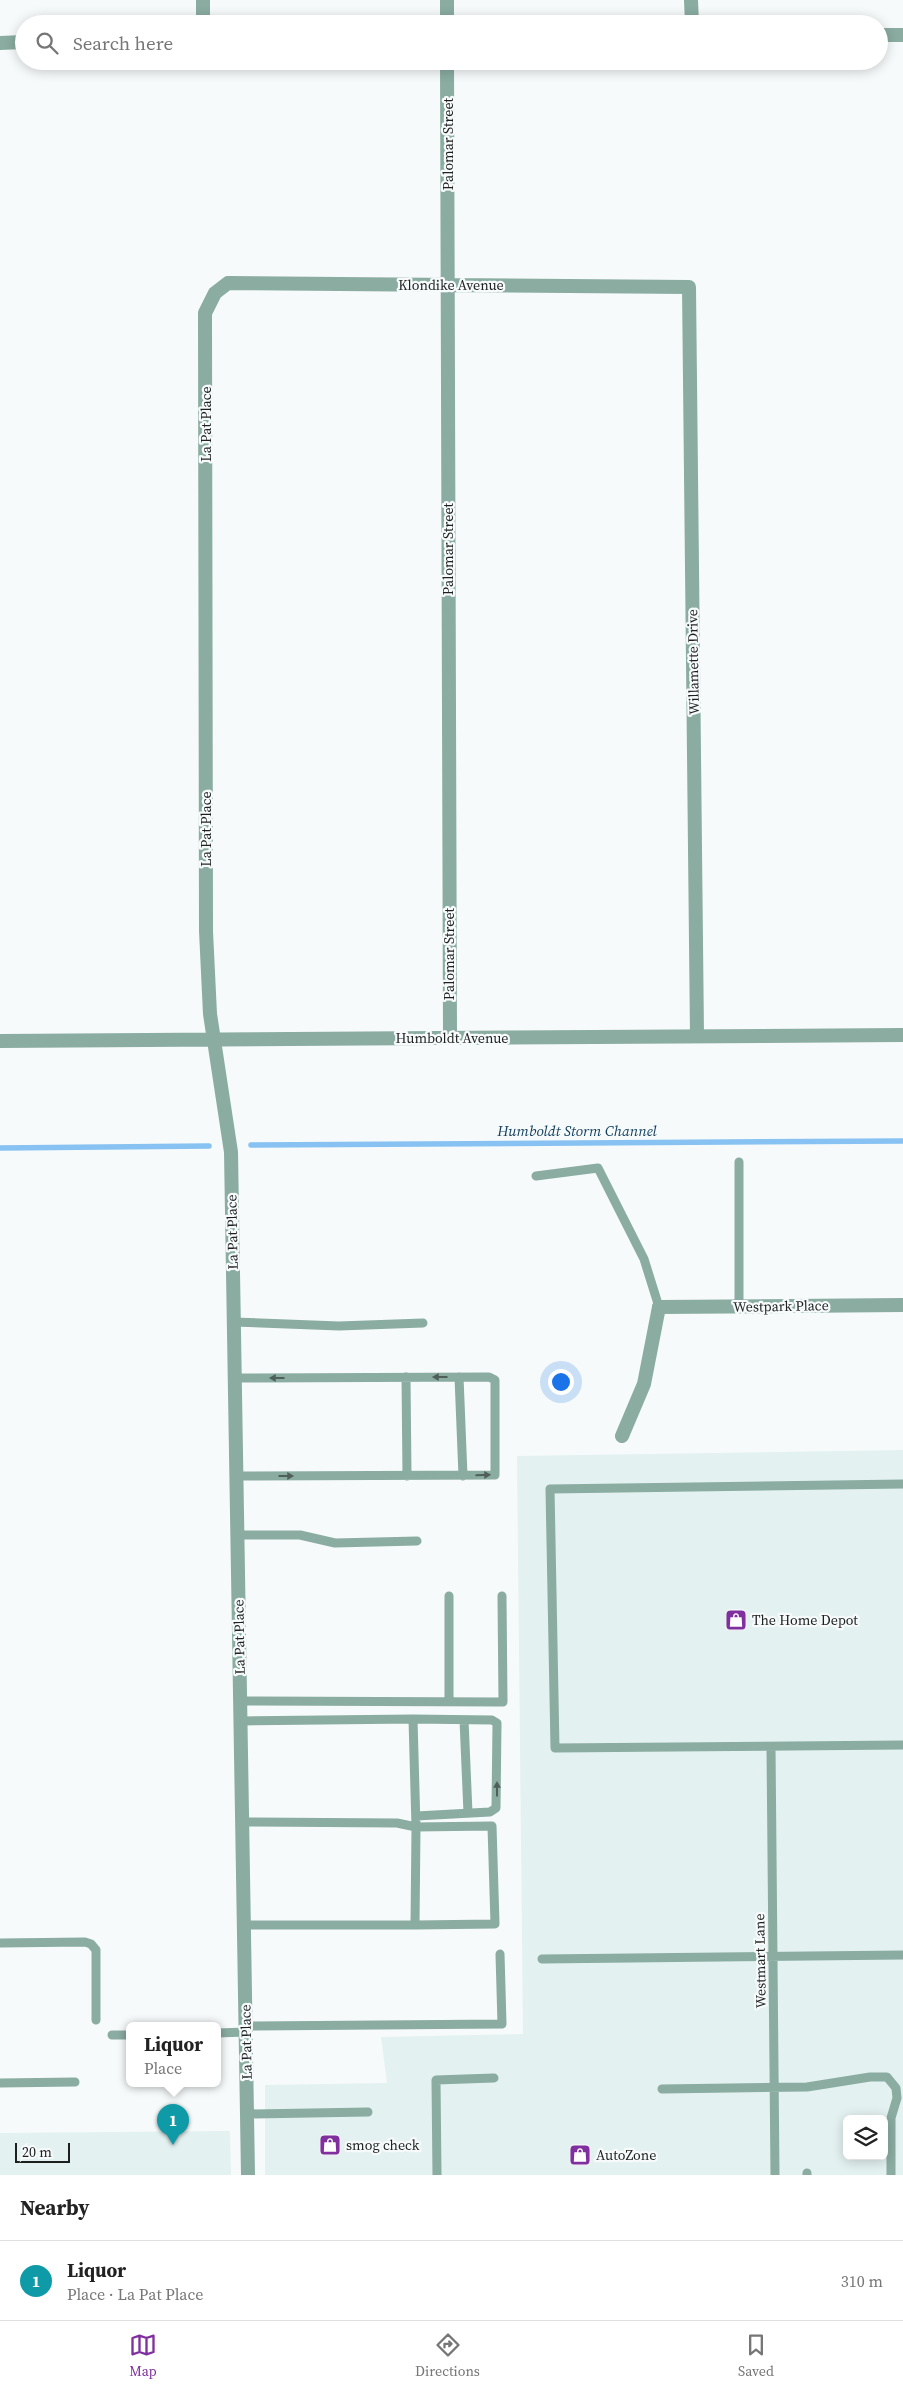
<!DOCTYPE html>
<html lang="en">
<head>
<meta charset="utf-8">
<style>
  body { margin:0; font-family:"Source Serif 4",serif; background:#f6f6f6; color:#222 }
  .controls { position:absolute; right:15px; bottom:15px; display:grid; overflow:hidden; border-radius:8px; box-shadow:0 2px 12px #0003 }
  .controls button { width:45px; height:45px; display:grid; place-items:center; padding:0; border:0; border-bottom:1px solid #e0e0e0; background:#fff; color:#222; font:25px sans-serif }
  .scale { position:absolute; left:15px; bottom:12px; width:55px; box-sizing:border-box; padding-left:5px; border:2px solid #1e2020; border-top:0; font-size:14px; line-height:18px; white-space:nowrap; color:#1e2020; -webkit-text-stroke:4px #f6fafa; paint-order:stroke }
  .you { position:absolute; left:560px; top:1381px; width:18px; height:18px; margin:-12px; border:4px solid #fff; border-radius:50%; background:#1a73e8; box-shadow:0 0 0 8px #1a73e833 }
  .badge { display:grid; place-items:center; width:32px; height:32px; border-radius:50%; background:#802f9e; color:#fff; font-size:16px; font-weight:700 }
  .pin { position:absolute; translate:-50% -41px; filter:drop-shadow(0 1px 2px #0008) }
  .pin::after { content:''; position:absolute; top:26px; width:18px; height:15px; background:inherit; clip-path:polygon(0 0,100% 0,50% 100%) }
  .popup { position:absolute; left:126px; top:2022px; width:95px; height:65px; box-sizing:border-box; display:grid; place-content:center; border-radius:8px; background:#fff; filter:drop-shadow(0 1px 4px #0005); font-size:16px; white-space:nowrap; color:#767676 }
  .popup b { font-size:19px; color:#222 }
  .popup::after { content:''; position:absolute; left:50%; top:100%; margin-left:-10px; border:10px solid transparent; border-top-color:#fff }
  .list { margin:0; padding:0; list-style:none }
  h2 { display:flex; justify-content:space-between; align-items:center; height:65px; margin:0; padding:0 20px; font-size:21px }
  h2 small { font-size:16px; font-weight:400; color:#767676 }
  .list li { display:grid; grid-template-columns:32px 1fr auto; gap:15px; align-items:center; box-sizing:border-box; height:80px; padding:0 20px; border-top:1px solid #e0e0e0 }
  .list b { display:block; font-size:19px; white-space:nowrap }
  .list p { margin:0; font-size:16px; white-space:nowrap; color:#767676 }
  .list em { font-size:16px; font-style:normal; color:#767676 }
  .icon { flex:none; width:28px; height:28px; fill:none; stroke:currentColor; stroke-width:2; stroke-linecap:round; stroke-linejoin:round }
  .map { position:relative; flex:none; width:903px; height:2175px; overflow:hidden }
  .search { position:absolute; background:#fff; box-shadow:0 2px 12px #0003; left:15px; right:15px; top:15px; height:55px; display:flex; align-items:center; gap:12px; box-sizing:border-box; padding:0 18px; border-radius:28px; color:#767676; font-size:19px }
  .sheet { height:145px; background:#fff }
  nav { display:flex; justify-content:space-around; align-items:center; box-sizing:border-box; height:70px; border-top:1px solid #e0e0e0; background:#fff; font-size:14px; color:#767676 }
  nav a { display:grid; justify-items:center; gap:2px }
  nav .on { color:#802f9e }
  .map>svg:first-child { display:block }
  .built { fill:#e3f1f0; fill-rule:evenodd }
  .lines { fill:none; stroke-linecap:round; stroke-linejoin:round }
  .stream { stroke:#87c2f2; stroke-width:5.5 }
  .service { stroke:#8aaca1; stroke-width:9 }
  .minor { stroke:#8aaca1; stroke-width:14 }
  .tertiary { stroke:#8aaca1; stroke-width:14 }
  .oneway { fill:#4f5f5a }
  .labels { text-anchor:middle; stroke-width:4.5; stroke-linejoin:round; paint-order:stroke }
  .street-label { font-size:14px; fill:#1e2020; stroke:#f6fafa }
  .poi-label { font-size:14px; fill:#1e2020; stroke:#f6fafa; text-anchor:start }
  .water-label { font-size:15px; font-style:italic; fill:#113e5d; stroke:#f6fafa }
</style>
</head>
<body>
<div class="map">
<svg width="903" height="2175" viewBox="0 0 903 2175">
  <rect width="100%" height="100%" fill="#f6fafa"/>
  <path class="built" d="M 903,1450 L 903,2175 L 265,2175 L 265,2085 L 387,2083 L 381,2037 L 523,2034 L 517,1456 ZM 847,2119 L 884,2119 L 884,2156 L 847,2156 Z
    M 230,2131 L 231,2175 L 0,2175 L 0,2133 Z"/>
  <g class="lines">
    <path class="stream" d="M 251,1145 L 903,1141
      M 0,1148 L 209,1146"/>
    <path class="service" d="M 739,1162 L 739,1306
      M 536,1176 L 598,1168 L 644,1259 L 659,1307
      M 234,1322 L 339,1326 L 423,1323
      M 406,1377 L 407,1476
      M 459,1377 L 463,1476
      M 235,1378 L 489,1377 L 495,1380 L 495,1475 L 237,1476
      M 903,1484 L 550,1489 L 555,1748 L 903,1745
      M 238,1535 L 300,1535 L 335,1543 L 417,1541
      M 449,1596 L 449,1701
      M 240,1701 L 503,1702 L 502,1596
      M 413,1719 L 492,1720 L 497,1723 L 496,1808 L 490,1812 L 416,1816
      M 464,1720 L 468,1813
      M 241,1721 L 413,1719 L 416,1827 L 415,1925 L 244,1925
      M 771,1747 L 775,2175
      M 242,1822 L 397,1823 L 416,1827 L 492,1826 L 495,1924 L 415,1925
      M 0,1943 L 85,1942 L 91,1944 L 96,1950 L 96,2020
      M 542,1959 L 903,1955
      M 246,2026 L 502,2024 L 500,1954
      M 217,2033 L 246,2032
      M 112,2035 L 129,2035
      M 0,2083 L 75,2082
      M 662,2089 L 807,2087 L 870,2077 L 887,2077 L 896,2088 L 897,2098 L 891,2118 L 891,2175
      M 247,2114 L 368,2112
      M 437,2175 L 436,2080 L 494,2078
      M 807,2175 L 807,2173"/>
    <path class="minor" d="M 203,0 L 203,24
      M 447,0 L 447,24
      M 691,0 L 692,24
      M 447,61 L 450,1038
      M 0,1041 L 903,1035
      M 622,1436 L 644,1384 L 659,1307
      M 248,2175 L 231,1152 L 210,1014 L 206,931 L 205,313 L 215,293 L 228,283 L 689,287 L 697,1036"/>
    <path class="tertiary" d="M 879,35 L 903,35
      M 0,43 L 24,42
      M 659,1307 L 903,1305"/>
  </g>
  <defs><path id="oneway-solid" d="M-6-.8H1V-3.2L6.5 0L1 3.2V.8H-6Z" transform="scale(1.25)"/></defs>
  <g class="oneway">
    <use href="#oneway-solid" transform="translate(440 1377) rotate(180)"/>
    <use href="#oneway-solid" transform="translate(277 1378) rotate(180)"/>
    <use href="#oneway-solid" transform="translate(483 1475) rotate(-1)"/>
    <use href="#oneway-solid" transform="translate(286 1476)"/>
    <use href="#oneway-solid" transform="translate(497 1789) rotate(-90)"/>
  </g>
  <defs>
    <g id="shop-square" transform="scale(1.125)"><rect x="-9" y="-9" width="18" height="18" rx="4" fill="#802f9e" stroke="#f6fafa"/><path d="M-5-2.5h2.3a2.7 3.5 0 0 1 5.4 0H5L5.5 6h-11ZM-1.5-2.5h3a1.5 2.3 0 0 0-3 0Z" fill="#fff"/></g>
  </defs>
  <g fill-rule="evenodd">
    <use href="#shop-square" x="736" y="1620"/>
    <use href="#shop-square" x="330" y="2145"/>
    <use href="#shop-square" x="580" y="2155"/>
  </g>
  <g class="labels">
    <g class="street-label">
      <text transform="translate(448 144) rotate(-90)" y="5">Palomar Street</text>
      <text x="451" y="290">Klondike Avenue</text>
      <text transform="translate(206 424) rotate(-90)" y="5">La Pat Place</text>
      <text transform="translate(448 549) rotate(-90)" y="5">Palomar Street</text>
      <text transform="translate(693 662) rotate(-91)" y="5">Willamette Drive</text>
      <text transform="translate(206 829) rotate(-90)" y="5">La Pat Place</text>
      <text transform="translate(449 954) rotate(-90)" y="5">Palomar Street</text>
      <text x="452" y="1043">Humboldt Avenue</text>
      <text transform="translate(232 1232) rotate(-91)" y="5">La Pat Place</text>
      <text transform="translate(781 1306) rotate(-1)" y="5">Westpark Place</text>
      <text transform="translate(239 1637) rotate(-91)" y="5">La Pat Place</text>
      <text transform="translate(760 1961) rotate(-91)" y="5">Westmart Lane</text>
      <text transform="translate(246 2042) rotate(-91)" y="5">La Pat Place</text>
    </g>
    <g class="poi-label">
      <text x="752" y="1625">The Home Depot</text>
      <text x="346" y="2150">smog check</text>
      <text x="596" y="2160">AutoZone</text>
    </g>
    <g class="water-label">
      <text x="577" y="1136">Humboldt Storm Channel</text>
    </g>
  </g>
</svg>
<div class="controls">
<button><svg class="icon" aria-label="layers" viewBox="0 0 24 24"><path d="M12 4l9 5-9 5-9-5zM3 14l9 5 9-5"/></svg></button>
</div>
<div class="scale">20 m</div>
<div class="you"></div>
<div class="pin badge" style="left:173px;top:2145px;background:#0f9aa8">1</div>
<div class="popup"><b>Liquor</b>Place</div>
<div class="search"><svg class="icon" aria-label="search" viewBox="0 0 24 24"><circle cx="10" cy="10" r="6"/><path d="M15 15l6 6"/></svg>Search here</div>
</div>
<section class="sheet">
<h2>Nearby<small></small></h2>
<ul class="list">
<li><span class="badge" style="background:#0f9aa8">1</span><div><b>Liquor</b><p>Place · La Pat Place</p></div><em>310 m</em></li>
</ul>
</section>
<nav>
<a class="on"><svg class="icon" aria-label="map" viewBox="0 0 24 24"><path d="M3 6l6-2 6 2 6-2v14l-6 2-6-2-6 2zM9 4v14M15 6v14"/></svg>Map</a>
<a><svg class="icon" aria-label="directions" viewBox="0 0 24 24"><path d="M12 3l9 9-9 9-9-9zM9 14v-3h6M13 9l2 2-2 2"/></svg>Directions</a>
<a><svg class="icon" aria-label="saved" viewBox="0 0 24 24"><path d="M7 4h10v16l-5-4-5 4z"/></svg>Saved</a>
</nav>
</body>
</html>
